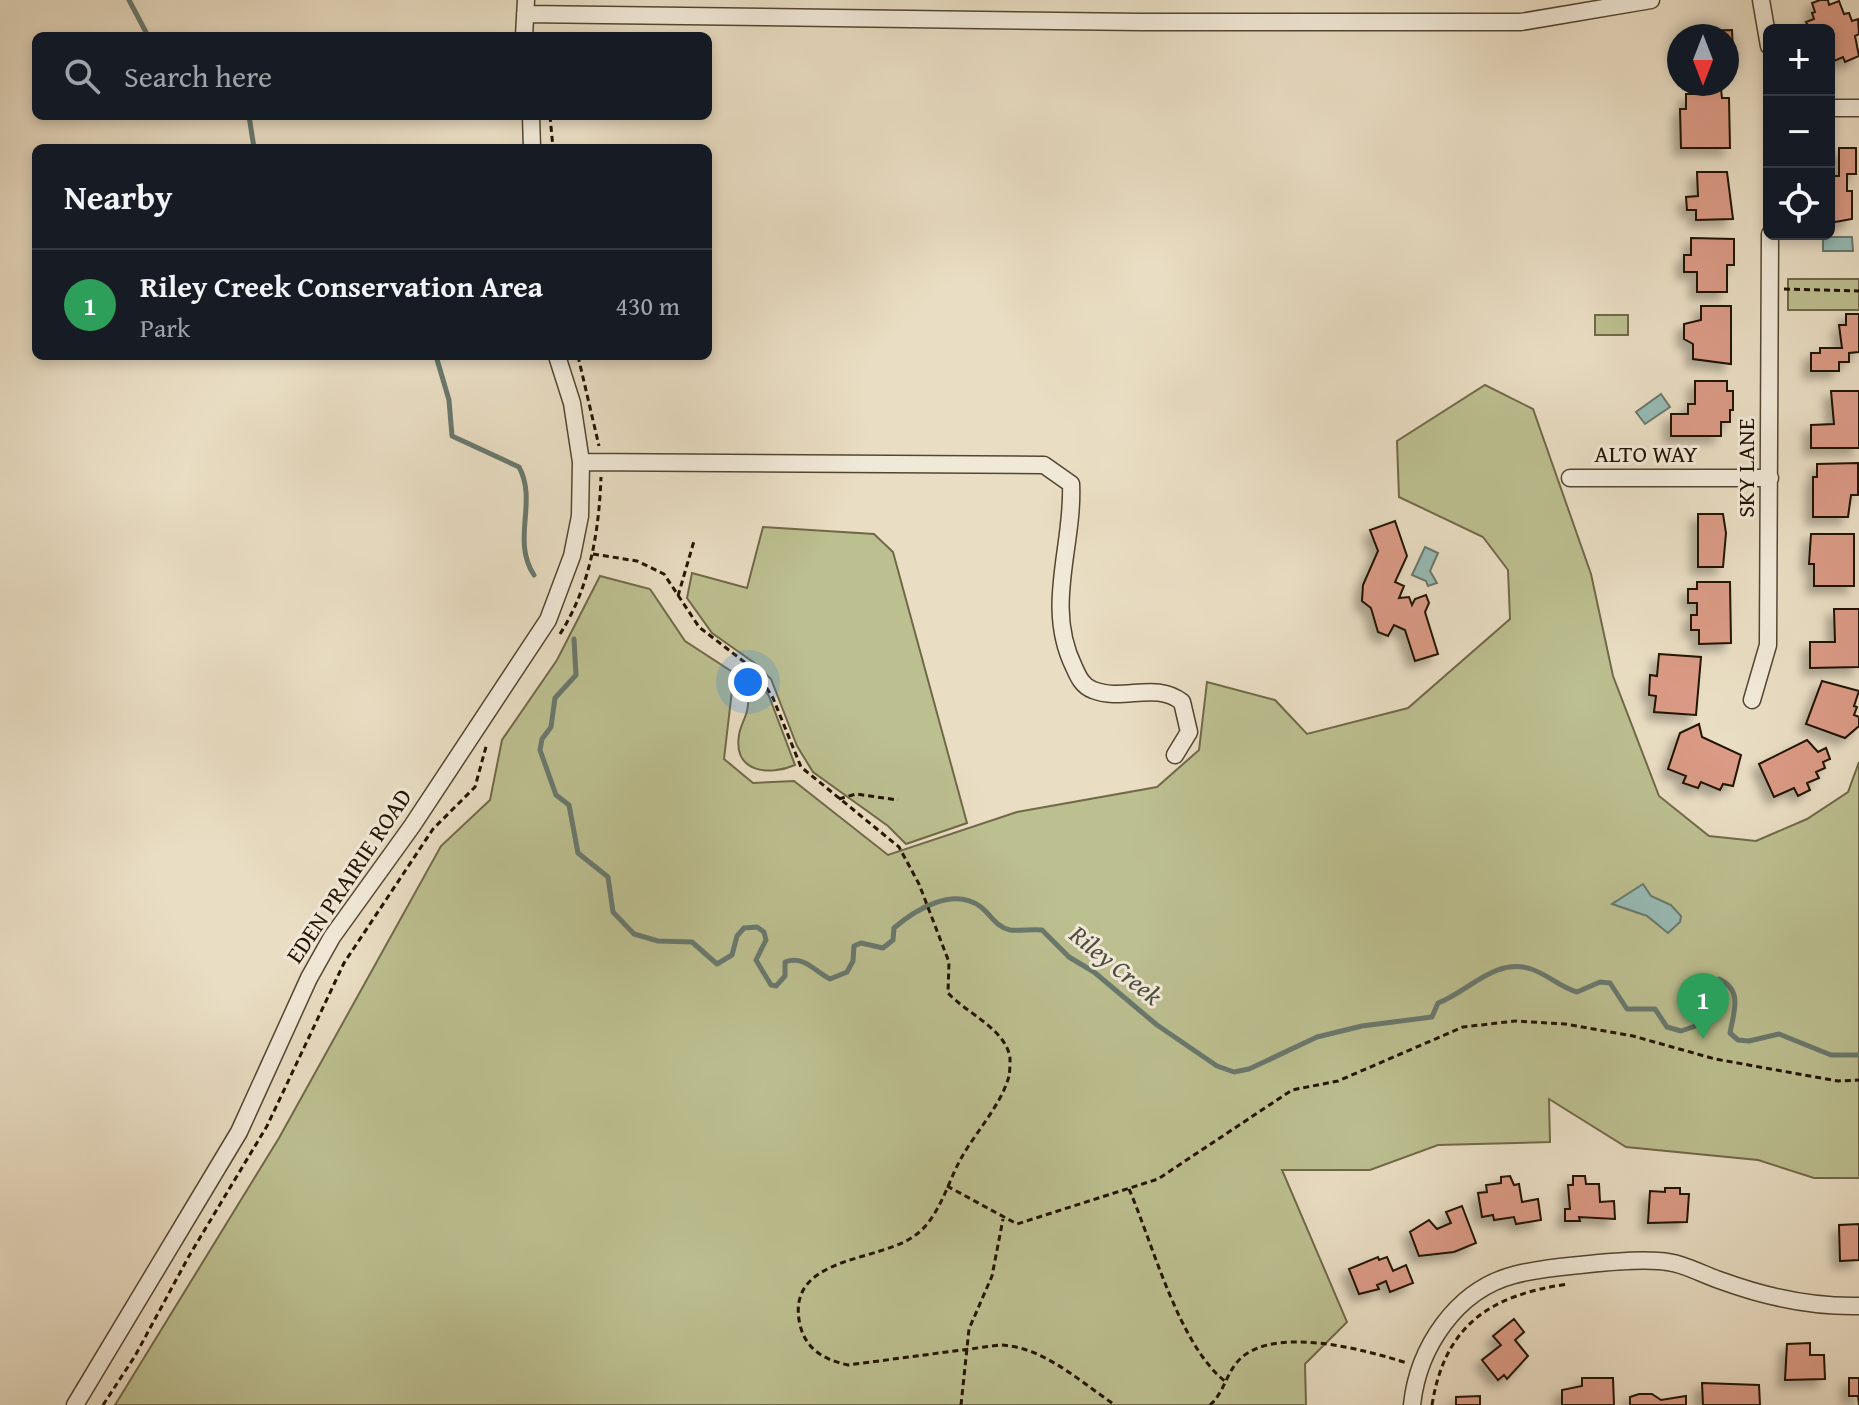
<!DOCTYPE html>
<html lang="en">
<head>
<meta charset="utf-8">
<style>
  body { margin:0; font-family:"Gentium Book Plus",serif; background:#242831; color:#f1f3f6 }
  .controls { position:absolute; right:24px; top:24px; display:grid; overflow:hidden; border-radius:12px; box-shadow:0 4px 12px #0003 }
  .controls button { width:72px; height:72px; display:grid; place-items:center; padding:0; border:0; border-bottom:2px solid #363941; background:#171b24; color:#f1f3f6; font:40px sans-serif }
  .compass { position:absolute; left:1667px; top:24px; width:72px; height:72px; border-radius:50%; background:#171b24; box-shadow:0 4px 12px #0003; rotate:180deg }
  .you { position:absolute; left:748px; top:682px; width:28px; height:28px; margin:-20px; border:6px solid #fff; border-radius:50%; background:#1a73e8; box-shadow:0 0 0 12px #1a73e833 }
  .badge { display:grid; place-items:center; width:52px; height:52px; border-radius:50%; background:#1a73e8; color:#fff; font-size:26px; font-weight:700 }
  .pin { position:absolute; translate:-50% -66px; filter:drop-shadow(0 2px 4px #0008) }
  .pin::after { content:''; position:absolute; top:42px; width:28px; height:24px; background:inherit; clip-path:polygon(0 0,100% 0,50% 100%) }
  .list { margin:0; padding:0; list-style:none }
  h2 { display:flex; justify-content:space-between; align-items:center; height:104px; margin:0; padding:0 32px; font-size:34px }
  h2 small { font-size:26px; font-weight:400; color:#9ea1a6 }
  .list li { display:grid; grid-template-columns:52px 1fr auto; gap:24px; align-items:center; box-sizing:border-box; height:112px; padding:0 32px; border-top:2px solid #363941 }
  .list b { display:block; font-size:30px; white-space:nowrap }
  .list p { margin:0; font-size:26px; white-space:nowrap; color:#9ea1a6 }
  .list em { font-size:26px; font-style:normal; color:#9ea1a6 }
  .icon { flex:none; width:44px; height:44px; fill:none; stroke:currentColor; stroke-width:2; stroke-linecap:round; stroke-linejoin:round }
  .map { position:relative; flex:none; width:1859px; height:1405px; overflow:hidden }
  .search { position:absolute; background:#171b24; box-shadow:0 4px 12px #0003; left:32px; top:32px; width:680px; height:88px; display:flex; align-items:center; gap:20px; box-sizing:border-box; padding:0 28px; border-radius:12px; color:#9ea1a6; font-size:30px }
  .panel { position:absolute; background:#171b24; box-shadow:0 4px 12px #0003; left:32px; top:144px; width:680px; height:216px; border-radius:12px }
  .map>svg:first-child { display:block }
  .green { fill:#bcbf90; stroke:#706948; stroke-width:2 }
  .water { fill:#97bbb6; stroke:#69786d; stroke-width:2 }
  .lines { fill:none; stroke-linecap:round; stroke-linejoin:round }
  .stream { stroke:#69786d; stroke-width:5 }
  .building { fill:#da9a85; stroke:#231300; stroke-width:2; filter:url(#shadow) }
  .minor-casing { stroke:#544631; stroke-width:19 }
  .path { stroke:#231300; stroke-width:3; stroke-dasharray:6 4; stroke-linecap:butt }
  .minor { stroke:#f1e9d8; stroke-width:16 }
  .labels { text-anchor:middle; stroke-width:6; stroke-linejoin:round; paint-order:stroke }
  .street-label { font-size:24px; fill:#231300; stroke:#f1e9d8 }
  .water-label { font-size:26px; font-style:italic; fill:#4c4e40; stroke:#f1e9d8 }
</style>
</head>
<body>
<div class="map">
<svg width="1859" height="1405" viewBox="0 0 1859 1405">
  <defs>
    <filter id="shadow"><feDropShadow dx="-7" dy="7" stdDeviation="4" flood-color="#0004"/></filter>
  </defs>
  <rect width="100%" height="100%" fill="#e9ddc3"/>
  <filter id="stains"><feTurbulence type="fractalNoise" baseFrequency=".0025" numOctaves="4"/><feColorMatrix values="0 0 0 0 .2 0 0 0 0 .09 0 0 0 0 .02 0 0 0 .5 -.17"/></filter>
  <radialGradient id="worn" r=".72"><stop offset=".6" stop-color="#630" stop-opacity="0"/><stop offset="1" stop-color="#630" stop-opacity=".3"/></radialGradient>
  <path class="green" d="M 1788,279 L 1859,279 L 1859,310 L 1788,310 Z
    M 1595,315 L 1628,315 L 1628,335 L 1595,335 Z
    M 1485,385 L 1533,409 L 1591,574 L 1613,676 L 1659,796 L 1709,836 L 1756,841 L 1807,819 L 1848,792 L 1859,762 L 1859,1178 L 1814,1178 L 1758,1160 L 1626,1147 L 1549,1099 L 1550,1142 L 1438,1145 L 1370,1170 L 1282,1170 L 1347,1322 L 1305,1364 L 1306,1405 L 115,1405 L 279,1138 L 441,846 L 490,800 L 502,740 L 557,660 L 600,576 L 650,589 L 685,641 L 734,673 L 724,759 L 753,783 L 794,781 L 888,855 L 1017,812 L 1157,787 L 1199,750 L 1207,682 L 1275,700 L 1307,734 L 1408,708 L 1510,619 L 1508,570 L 1483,537 L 1399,497 L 1397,441 Z
    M 763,527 L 874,534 L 893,552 L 967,823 L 906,844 L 888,826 L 813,772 L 797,746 L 771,679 L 756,664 L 712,633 L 687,598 L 692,573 L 747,588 Z
    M 752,674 L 769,696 L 795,765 C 770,776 733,773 739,735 C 740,727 745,719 747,711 C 750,698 747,686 752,674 Z"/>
  <path class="water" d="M 1823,237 L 1852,237 L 1853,251 L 1823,251 Z
    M 1661,394 L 1670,407 L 1645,424 L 1636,412 Z
    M 1425,547 L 1438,553 L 1430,571 L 1437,583 L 1428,586 L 1426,581 L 1412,575 Z
    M 1643,884 L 1651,896 L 1671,905 L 1681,916 L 1680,922 L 1668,933 L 1647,916 L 1612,904 Z"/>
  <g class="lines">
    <path class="stream" d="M 129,0 L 148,36
      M 249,116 L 254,148
      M 436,356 L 449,400 L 452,436 L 519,467 C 538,502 511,540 534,575
      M 574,639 L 576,675 L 555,698 L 551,727 L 542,739 L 540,750 L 556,795 L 569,805 L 578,853 L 608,877 L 613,912 L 634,934 L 658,941 L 692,942 L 717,964 L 732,955 L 737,936 L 744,928 L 757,927 L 764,932 L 766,940 L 756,960 L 771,985 L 776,986 L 785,976 L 785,962 C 805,955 815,972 830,979 L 847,972 L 853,961 L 854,946 L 861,943 L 883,948 L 893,940 L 894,928 C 915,910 953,886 981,907 C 991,915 996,927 1010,930 C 1020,931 1032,929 1042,930 L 1069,957 L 1094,972 L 1157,1025 L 1217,1066 L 1234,1072 L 1249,1069 L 1317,1037 L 1362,1026 L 1432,1017 L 1438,1003 C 1468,992 1495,957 1531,969 C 1547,974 1560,987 1577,992 L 1600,982 L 1610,983 L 1627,1009 L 1655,1009 L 1667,1027 L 1681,1031 L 1710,1021 C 1715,1006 1713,993 1719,979 C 1743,990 1734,1011 1730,1033 L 1738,1040 L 1749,1041 L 1779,1034 L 1831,1055 L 1859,1055"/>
  </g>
  <path class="building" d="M 1820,0 L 1828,0 L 1829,5 L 1839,1 L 1844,14 L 1849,13 L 1852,21 L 1858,19 L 1859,34 L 1855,36 L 1859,56 L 1845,62 L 1843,57 L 1834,61 L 1829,54 L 1829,30 L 1810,30 L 1806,22 L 1814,19 L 1812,13 L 1815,12 L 1812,3 Z
    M 1732,30 L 1733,52 L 1727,52 L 1727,36 L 1699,36 L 1699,31 Z
    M 1700,89 L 1721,89 L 1722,98 L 1729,98 L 1730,148 L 1681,148 L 1680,109 L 1686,109 L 1686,94 L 1701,94 Z
    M 1839,148 L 1856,148 L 1856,174 L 1847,174 L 1847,191 L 1852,191 L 1852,219 L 1829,223 L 1829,176 L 1839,176 Z
    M 1697,172 L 1727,172 L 1733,219 L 1696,220 L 1696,210 L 1687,210 L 1686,197 L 1698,196 Z
    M 1691,238 L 1734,239 L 1734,265 L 1727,265 L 1727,292 L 1697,292 L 1697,272 L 1684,272 L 1684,255 L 1691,255 Z
    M 1701,306 L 1731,306 L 1731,364 L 1693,359 L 1693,344 L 1684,339 L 1684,324 L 1701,320 Z
    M 1846,314 L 1859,314 L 1859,352 L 1849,353 L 1849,362 L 1839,362 L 1839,371 L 1811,371 L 1811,353 L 1820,353 L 1820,348 L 1842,348 L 1839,325 L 1846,325 Z
    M 1695,381 L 1727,381 L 1727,391 L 1733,391 L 1733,410 L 1730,410 L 1730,422 L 1721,422 L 1721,436 L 1671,436 L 1671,414 L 1688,414 L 1688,404 L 1695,404 Z
    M 1831,391 L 1859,391 L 1859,448 L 1811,448 L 1811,425 L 1834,424 Z
    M 1858,463 L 1858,495 L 1851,495 L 1848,517 L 1813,517 L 1813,477 L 1817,477 L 1817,464 Z
    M 1698,514 L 1723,514 L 1726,533 L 1723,567 L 1698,567 Z
    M 1395,521 L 1407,556 L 1395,582 L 1404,586 L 1399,598 L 1409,597 L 1412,605 L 1415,599 L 1426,595 L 1429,603 L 1425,612 L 1438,654 L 1415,661 L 1405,630 L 1394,625 L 1388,636 L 1378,632 L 1371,608 L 1362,601 L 1363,585 L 1378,551 L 1370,530 Z
    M 1811,534 L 1854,534 L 1854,586 L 1814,586 L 1814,564 L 1809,564 Z
    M 1697,582 L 1730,582 L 1731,643 L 1699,644 L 1699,630 L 1691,630 L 1691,615 L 1697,615 L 1697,603 L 1688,603 L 1688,589 L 1697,589 Z
    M 1834,609 L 1859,609 L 1859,667 L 1810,668 L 1810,642 L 1835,642 Z
    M 1659,654 L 1701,657 L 1696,715 L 1654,712 L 1656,696 L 1649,695 L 1650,675 L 1657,676 Z
    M 1822,681 L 1859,691 L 1854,706 L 1857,707 L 1854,715 L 1859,717 L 1859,726 L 1845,738 L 1806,724 Z
    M 1699,724 L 1702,737 L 1741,755 L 1733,786 L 1723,784 L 1720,790 L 1701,782 L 1698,788 L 1683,783 L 1686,776 L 1668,769 L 1680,733 Z
    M 1807,740 L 1818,752 L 1826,748 L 1830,759 L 1823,762 L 1825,768 L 1816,772 L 1819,778 L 1807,783 L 1810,790 L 1798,796 L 1794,788 L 1774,797 L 1759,764 Z
    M 1510,1176 L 1514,1185 L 1519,1184 L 1522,1202 L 1538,1199 L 1541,1220 L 1516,1224 L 1514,1217 L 1494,1220 L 1493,1215 L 1482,1217 L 1478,1193 L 1487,1192 L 1486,1185 L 1501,1183 L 1501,1177 Z
    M 1573,1176 L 1585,1176 L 1586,1184 L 1599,1184 L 1600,1202 L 1614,1201 L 1615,1219 L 1579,1217 L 1580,1221 L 1565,1221 L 1565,1209 L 1570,1209 L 1568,1185 L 1573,1185 Z
    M 1665,1188 L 1680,1188 L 1680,1194 L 1689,1194 L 1687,1222 L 1648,1223 L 1650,1191 L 1665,1192 Z
    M 1462,1206 L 1476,1243 L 1454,1252 L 1419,1256 L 1410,1232 L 1429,1220 L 1437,1229 L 1451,1223 L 1446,1212 Z
    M 1859,1224 L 1859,1260 L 1840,1261 L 1839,1225 Z
    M 1378,1257 L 1379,1260 L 1387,1257 L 1393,1271 L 1406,1265 L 1413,1283 L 1390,1292 L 1386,1281 L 1377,1285 L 1379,1289 L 1359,1294 L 1349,1269 Z
    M 1514,1319 L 1524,1332 L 1515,1340 L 1528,1356 L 1507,1379 L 1504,1375 L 1498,1380 L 1482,1360 L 1501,1345 L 1493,1336 Z
    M 1810,1343 L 1810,1355 L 1824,1355 L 1825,1379 L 1785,1380 L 1787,1344 Z
    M 1582,1378 L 1613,1378 L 1614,1405 L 1562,1405 L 1562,1390 L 1582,1386 Z
    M 1849,1378 L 1859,1378 L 1859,1405 L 1858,1396 L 1849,1396 Z
    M 1702,1383 L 1759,1385 L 1760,1405 L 1703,1405 Z
    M 1639,1394 L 1652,1394 L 1661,1400 L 1686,1396 L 1686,1405 L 1630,1405 L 1630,1397 Z
    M 1480,1396 L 1480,1405 L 1456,1405 L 1456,1397 Z"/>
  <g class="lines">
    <g class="minor-casing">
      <path id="minor" d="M 1761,0 L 1769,46
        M 525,14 L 1141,22 L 1521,22 L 1651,0
        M 524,36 L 526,0
        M 1829,108 L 1859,108
        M 531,116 L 532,148
        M 581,462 L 1044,465 L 1071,484 C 1074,546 1044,606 1074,667 C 1078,676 1082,686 1093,690 C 1123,702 1156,681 1182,702 L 1189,732 L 1175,755
        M 1570,478 L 1770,478
        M 1752,700 L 1768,645 L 1770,234
        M 75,1405 L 239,1132 L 309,978 L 332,937 L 412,826 L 548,620 L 572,556 L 580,516 L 581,462 L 572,403 L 557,356
        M 1412,1405 C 1418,1348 1456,1290 1514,1275 C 1536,1269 1559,1267 1580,1265 C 1606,1262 1634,1259 1659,1261 C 1682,1262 1701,1274 1722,1281 C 1766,1297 1812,1307 1859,1306"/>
    </g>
    <path class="path" d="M 550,116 L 553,148
      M 1784,289 L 1859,291
      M 578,356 L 599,446
      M 593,554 L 637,561 L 664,574 L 699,627 L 756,671 L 773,698 L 801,767 L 899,847 L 919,884 L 949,962 L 948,993 C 966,1013 1006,1029 1010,1058 C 1010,1063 1010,1071 1009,1076 C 1002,1103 977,1131 963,1155 C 948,1180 941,1215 917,1234 C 882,1263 784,1254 800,1325 C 806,1350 825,1360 848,1365 L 1000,1345 C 1044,1347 1079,1381 1115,1405
      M 678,596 L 694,541
      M 560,634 C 590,587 599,532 601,477
      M 839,799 L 856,794 L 898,800
      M 947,1186 L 1017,1224 L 1158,1179 L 1292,1090 L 1338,1081 L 1463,1027 L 1515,1021 L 1565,1024 L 1633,1036 L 1715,1059 L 1838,1081 L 1859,1080
      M 1129,1189 C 1153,1244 1179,1346 1226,1382
      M 103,1405 L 135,1356 L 189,1256 L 267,1126 L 344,963 L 433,829 L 475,787 L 487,743
      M 961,1405 L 969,1329 L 992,1276 L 1003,1219
      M 1210,1405 C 1224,1393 1227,1371 1240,1359 C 1275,1325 1366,1350 1407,1363
      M 1432,1405 C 1445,1324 1491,1295 1568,1284"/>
    <use href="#minor" class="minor"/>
  </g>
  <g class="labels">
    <g class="street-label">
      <text x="1646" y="462">ALTO WAY</text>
      <text transform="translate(1746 468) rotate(-90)" y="8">SKY LANE</text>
      <text transform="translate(349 876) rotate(-56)" y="8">EDEN PRAIRIE ROAD</text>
    </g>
    <g class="water-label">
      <text transform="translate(1116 965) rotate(39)" y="9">Riley Creek</text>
    </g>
  </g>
  <rect width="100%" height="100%" filter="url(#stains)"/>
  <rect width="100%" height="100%" fill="url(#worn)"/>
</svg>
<div class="controls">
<button>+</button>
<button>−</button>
<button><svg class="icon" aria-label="locate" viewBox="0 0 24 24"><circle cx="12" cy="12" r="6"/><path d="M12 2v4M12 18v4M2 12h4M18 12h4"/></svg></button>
</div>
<svg class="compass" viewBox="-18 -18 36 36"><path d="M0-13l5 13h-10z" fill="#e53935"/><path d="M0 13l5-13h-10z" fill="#9ea1a6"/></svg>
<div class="you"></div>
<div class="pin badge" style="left:1703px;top:1039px;background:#2e9e5b">1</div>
<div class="search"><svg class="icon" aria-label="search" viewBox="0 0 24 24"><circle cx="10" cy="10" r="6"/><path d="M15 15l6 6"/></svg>Search here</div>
<section class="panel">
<h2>Nearby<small></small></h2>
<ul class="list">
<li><span class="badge" style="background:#2e9e5b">1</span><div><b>Riley Creek Conservation Area</b><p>Park</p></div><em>430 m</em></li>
</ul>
</section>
</div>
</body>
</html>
